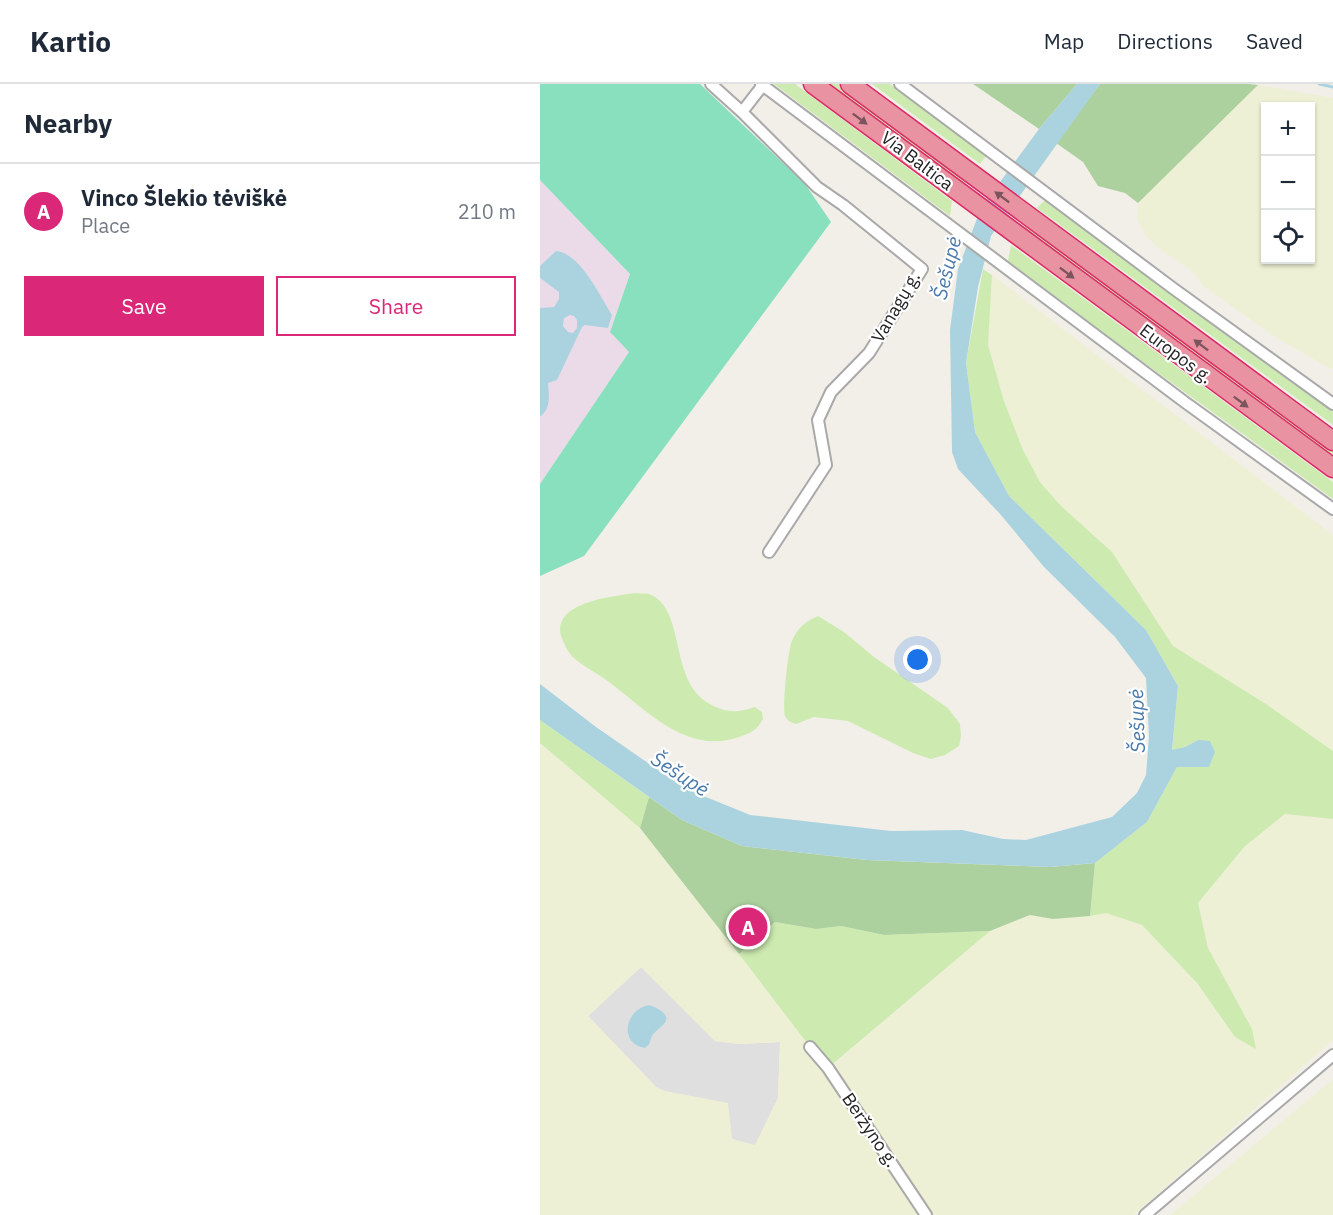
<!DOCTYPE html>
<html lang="en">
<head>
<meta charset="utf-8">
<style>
  body { margin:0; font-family:"IBM Plex Sans",sans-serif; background:#f2f2f3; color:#1f2937 }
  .controls { position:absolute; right:18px; top:18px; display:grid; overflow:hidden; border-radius:0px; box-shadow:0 2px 4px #0004 }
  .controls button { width:54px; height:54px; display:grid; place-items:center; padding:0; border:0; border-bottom:2px solid #e0e1e3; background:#fff; color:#1f2937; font:30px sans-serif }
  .you { position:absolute; left:378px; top:576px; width:21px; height:21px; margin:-15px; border:4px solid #fff; border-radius:50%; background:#1a73e8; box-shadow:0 0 0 9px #1a73e833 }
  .badge { display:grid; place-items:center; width:39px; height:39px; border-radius:50%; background:#db2777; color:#fff; font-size:20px; font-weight:700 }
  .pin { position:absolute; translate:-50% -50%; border:3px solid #fff; box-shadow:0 2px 6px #0006 }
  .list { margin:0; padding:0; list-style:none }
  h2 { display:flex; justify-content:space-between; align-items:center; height:78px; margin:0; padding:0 24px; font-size:26px }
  h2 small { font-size:20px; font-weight:400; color:#747a83 }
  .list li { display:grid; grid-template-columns:39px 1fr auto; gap:18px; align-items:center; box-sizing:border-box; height:96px; padding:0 24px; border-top:2px solid #e0e1e3 }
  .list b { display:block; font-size:22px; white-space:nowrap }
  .list p { margin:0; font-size:20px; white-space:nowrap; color:#747a83 }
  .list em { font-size:20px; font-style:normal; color:#747a83 }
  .actions { display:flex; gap:12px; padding:18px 24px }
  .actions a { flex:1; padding:14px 0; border:2px solid #db2777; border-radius:0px; text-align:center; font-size:21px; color:#db2777 }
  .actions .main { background:#db2777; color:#fff }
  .icon { flex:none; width:33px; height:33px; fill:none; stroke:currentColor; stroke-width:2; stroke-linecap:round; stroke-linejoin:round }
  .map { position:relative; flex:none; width:793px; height:1131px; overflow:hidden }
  header { display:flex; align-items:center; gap:36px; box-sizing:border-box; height:84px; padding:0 30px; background:#fff; border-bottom:2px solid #e0e1e3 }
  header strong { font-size:28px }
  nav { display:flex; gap:33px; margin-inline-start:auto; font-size:21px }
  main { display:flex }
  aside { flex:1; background:#fff }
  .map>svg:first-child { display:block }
  .residential { fill:#e0dfdf }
  .industrial { fill:#ebdbe8 }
  .farmland { fill:#eef0d5; fill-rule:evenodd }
  .grass { fill:#cdebb0 }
  .forest { fill:#add19e }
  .pitch { fill:#88e0be }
  .water { fill:#aad3df; fill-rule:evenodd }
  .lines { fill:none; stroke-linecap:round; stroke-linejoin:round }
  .stream { stroke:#aad3df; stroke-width:3 }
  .minor-casing { stroke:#a9a9a9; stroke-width:14 }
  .motorway-casing { stroke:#dc2a67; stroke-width:21 }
  .minor { stroke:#fff; stroke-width:10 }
  .motorway { stroke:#e892a2; stroke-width:18 }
  .oneway { fill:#7b545c }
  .labels { text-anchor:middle; stroke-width:4.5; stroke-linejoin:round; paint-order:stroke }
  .street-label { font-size:18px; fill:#222; stroke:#fff }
  .water-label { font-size:20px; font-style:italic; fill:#4a7aab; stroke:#fff }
</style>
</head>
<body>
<header>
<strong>Kartio</strong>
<nav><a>Map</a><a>Directions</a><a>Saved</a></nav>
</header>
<main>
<aside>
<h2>Nearby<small></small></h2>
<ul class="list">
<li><span class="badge">A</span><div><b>Vinco Šlekio tėviškė</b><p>Place</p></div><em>210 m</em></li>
</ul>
<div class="actions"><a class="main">Save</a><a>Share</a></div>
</aside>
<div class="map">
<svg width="793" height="1131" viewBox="0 0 793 1131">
  <rect width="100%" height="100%" fill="#f2efe9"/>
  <path class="residential" d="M 101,883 L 175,957 L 200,960 L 240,958 L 238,1014 L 215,1062 L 192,1055 L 116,1003 L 48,932 Z"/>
  <path class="industrial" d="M 0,96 L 90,190 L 70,248 L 89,268 L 0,400 Z"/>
  <path class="farmland" d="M 718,1 L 793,14 L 793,286 L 740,256 L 664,203 L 652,187 L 617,163 L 605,151 L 597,135 L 598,119 ZM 726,22 L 770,22 L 770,176 L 726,176 Z
    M 452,191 L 793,451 L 793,667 L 726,620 L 633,562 L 572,468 L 520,421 L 500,398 L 483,366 L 464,317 L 448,261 Z
    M 0,659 L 100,744 L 199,870 L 270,963 L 289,984 L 450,847 L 490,831 L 513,835 L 566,829 L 602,841 L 657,899 L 695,953 L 712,945 L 668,864 L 658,819 L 705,762 L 745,730 L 793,735 L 793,956 L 594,1131 L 0,1131 ZM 101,883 L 175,957 L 200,960 L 240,958 L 238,1014 L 215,1061 L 192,1055 L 188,1019 L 125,1007 L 116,1003 L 48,932 Z
    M 793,995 L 793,1131 L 630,1131 Z"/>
  <path class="grass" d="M 234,0 L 255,0 L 412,117 L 410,132 Z
    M 287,0 L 298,0 L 427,96 L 423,101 Z
    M 332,0 L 350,0 L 446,72 L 440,80 Z
    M 505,116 L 631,211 L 793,328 L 793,341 L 497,124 Z
    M 486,140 L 793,365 L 793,374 L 482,146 Z
    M 471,161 L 793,398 L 793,415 L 585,265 L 468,177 Z
    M 443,185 L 452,191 L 448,261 L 464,317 L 483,366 L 500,398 L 520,421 L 572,468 L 633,562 L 726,620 L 793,667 L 793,735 L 745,730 L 705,762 L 658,819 L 668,864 L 712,945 L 716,965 L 695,953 L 657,899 L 602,841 L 566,829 L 550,832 L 555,779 L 607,738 L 637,683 L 669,683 L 658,656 L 645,663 L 632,667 L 638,602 L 606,546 L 469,412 L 435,348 L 426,279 Z
    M 96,509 C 100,510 106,509 109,510 C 147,524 128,598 170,620 C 186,629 198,629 215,623 L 222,628 L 223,635 C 217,646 211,649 199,653 C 149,671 109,629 73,601 C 61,591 47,585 35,575 C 28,569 24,560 21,552 C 12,518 74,512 96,509 Z
    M 278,532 L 304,548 L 334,573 L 408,624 L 420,640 L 421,653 L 419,662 L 405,671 L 391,675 L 373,669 L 308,637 L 274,633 L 256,640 C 252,639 247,637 245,632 C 242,624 248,565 252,557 C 258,543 266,537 278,532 Z
    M 0,636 L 109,713 L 100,744 L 0,659 Z
    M 235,838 L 276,845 L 301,842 L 344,851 L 450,847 L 288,984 L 270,963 L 199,870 Z"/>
  <path class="forest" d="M 433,0 L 537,0 L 499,45 Z
    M 560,0 L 709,0 L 718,1 L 598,119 L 585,109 L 558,102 L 543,78 L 516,59 Z
    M 109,713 L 142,736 L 202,762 L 327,776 L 510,783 L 555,779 L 550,832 L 513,835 L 490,831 L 450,847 L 344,851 L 301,842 L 276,845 L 235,838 L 199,870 L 100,744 Z"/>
  <path class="pitch" d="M 0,0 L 160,0 L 265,100 L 291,138 L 44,472 L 0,492 L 0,400 L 89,268 L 70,248 L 90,190 L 0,96 Z"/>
  <path class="water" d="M 537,0 L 560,0 L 451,152 L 438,203 L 426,279 L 435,348 L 469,412 L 606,546 L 638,602 L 632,666 L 645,663 L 658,656 L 670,657 L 675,668 L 669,683 L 637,683 L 607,738 L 555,779 L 510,783 L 327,776 L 202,762 L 142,736 L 0,636 L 0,600 L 56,643 L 144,704 L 210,731 L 351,747 L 422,746 L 463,755 L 486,756 L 572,733 L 597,709 L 606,691 L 609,652 L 606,594 L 575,553 L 504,483 L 461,431 L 418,385 L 412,368 L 410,246 L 418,185 L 441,124 L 499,45 Z
    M 16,167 C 40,169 60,212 72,231 L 68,244 L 45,241 L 42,243 L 17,296 L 8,299 C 9,313 11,324 0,333 L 0,224 L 14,223 L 19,215 L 19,208 L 0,194 L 0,182 ZM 30,231 L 34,232 L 37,236 L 37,244 L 33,249 L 28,248 L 23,242 L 24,234 Z
    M 109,921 C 118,924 133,931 123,941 C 119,945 115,947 112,952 C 109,958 111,960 105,964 C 78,960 85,925 109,921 Z"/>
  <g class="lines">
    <path class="stream" d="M 779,0 L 793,3"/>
    <g class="minor-casing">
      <path id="minor" d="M 171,0 L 202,28 L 277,103 L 303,121 L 382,185 L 329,269 L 291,308 L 278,336 L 286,381 L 229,468
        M 221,0 L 646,319 L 793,425
        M 360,0 L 634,205 L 793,320
        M 202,28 L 223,1
        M 270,963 L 288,984 L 386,1131
        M 605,1131 L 793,971"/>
    </g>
    <g class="motorway-casing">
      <path id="motorway" d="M 273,0 L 793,384
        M 310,0 L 793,357"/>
    </g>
    <use href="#minor" class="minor"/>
    <use href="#motorway" class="motorway"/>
  </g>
  <defs><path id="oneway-solid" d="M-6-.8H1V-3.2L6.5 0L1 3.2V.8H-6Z" transform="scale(1.5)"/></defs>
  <g class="oneway">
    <use href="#oneway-solid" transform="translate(320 35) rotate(37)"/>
    <use href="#oneway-solid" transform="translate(462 113) rotate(-143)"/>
    <use href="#oneway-solid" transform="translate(527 189) rotate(37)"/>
    <use href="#oneway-solid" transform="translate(661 261) rotate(-143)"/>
    <use href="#oneway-solid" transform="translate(701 318) rotate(37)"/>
  </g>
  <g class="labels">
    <g class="street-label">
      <text transform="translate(377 77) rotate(37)" y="6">Via Baltica</text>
      <text transform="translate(356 223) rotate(-60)" y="6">Vanagų g.</text>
      <text transform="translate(636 270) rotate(37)" y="6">Europos g.</text>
      <text transform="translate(330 1046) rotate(56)" y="6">Beržyno g.</text>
    </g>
    <g class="water-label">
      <text transform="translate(407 184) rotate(-76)" y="7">Šešupė</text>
      <text transform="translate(597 637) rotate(-92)" y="7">Šešupė</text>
      <text transform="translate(140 690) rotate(33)" y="7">Šešupė</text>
    </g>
  </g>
</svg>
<div class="controls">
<button>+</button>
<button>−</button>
<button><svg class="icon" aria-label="locate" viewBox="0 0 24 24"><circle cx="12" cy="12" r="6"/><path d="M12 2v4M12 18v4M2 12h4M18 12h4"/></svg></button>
</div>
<div class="you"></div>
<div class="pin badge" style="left:208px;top:843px">A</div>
</div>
</main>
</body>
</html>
